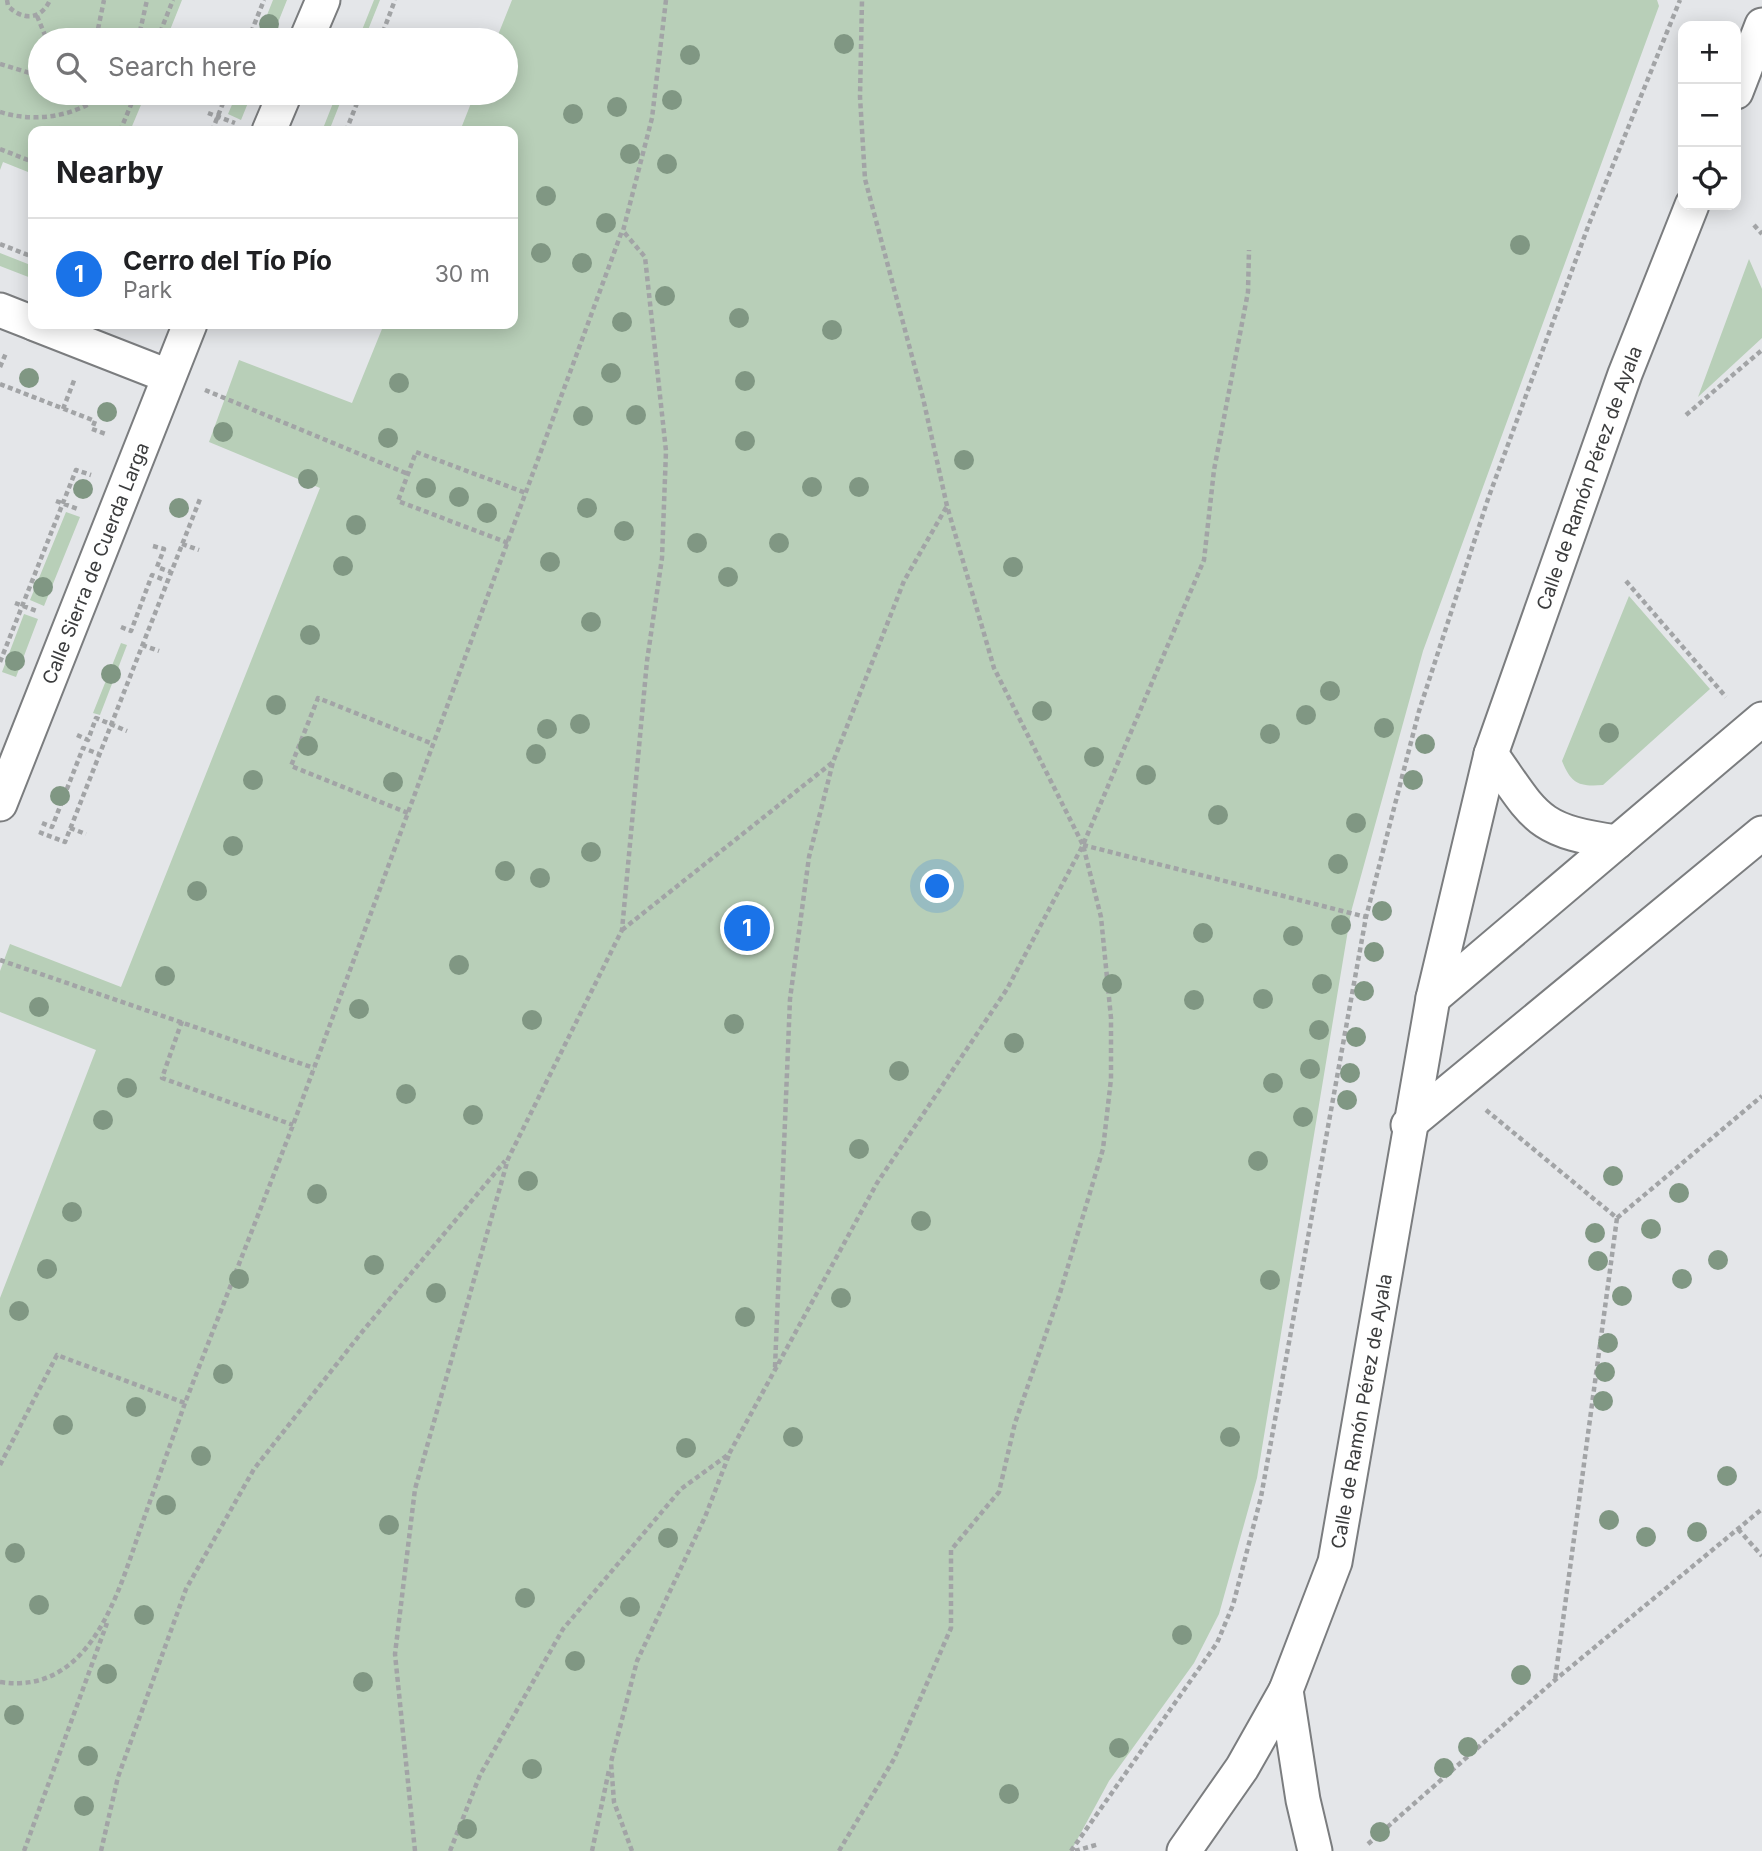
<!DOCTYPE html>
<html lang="en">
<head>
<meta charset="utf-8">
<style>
  body { margin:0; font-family:Inter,sans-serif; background:#f2f2f2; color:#202124 }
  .controls { position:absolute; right:21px; top:21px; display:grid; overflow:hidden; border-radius:14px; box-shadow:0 4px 18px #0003 }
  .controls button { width:63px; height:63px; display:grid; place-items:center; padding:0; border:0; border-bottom:2px solid #e0e0e0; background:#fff; color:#202124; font:35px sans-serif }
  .you { position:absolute; left:938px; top:887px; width:24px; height:24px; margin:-18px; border:5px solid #fff; border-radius:50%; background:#1a73e8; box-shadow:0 0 0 10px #1a73e833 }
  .badge { display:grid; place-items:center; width:46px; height:46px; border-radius:50%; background:#1a73e8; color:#fff; font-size:23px; font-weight:700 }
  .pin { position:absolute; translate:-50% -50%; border:4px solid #fff; box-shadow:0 2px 7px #0006 }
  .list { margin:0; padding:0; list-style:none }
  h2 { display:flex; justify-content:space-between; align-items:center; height:91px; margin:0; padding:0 28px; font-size:30px }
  h2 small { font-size:23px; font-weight:400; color:#757577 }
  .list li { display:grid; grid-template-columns:46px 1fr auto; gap:21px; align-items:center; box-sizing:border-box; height:112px; padding:0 28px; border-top:2px solid #e0e0e0 }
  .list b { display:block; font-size:26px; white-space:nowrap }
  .list p { margin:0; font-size:23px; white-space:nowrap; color:#757577 }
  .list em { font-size:23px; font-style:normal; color:#757577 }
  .icon { flex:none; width:38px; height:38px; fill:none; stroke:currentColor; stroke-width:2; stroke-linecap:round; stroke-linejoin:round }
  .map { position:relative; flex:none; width:1762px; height:1851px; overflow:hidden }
  .search { position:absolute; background:#fff; box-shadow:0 4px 18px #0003; left:28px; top:28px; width:490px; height:77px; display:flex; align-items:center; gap:18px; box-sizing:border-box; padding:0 24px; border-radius:38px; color:#757577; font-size:26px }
  .panel { position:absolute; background:#fff; box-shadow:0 4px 18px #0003; left:28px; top:126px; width:490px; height:203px; border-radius:14px }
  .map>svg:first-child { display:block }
  .green { fill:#b8cfb8 }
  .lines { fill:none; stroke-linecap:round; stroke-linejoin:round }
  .street-casing { stroke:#7b7d7f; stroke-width:37 }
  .path { stroke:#a2a4a6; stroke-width:4.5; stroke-dasharray:5 3.5; stroke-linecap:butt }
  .street { stroke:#fff; stroke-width:33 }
  .tree { fill:#809783 }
  .labels { text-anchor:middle; stroke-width:6; stroke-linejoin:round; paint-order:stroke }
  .street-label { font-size:19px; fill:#3b3c3d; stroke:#e4e6e9 }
</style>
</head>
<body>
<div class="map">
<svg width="1762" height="1851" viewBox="0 0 1762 1851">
  <rect width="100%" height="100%" fill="#e4e6e9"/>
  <path class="green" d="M 0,0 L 182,0 L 166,40 L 40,40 L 40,93 L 146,93 L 130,131 L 33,131 L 33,174 L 3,162 L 0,170 Z
    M 273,0 L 287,0 L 271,40 L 257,40 Z
    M 374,0 L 380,0 L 364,40 L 358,40 Z
    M 512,0 L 1657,0 L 1659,6 L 1423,651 L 1351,912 L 1257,1478 L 1219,1614 L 1194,1663 L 1109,1781 L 1071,1851 L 0,1851 L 0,1298 L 96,1050 L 0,1012 L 0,971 L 10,944 L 121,987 L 320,488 L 209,442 L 239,360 L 352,403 L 384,324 L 513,324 L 513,131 L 460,131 L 475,93 L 506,93 L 506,40 L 496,40 Z
    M 237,93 L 252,93 L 241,120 L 228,114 Z
    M 337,93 L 344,93 L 329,131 L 322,131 Z
    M 0,253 L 33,266 L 31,278 L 0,266 Z
    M 1749,259 L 1762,289 L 1762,338 L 1698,397 Z
    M 66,512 L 80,517 L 44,606 L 30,600 Z
    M 1629,596 L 1710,689 L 1603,785 C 1578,787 1571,783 1562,761 Z
    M 24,614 L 38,619 L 16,677 L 2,672 Z
    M 121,643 L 127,645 L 100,715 L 93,713 Z"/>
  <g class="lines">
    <g class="street-casing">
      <g id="street">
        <path d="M 306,40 L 323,0"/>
        <path d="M 1736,92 L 1762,25"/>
        <path d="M 269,131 L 285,93"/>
        <path d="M 0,310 L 33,323"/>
        <path d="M 35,324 L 168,376"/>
        <path d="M 1491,754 C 1535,816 1535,831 1617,842"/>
        <path id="s1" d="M 0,804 L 190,324"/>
        <path d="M 1433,998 L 1762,719"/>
        <path d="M 1408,1125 L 1762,833"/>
        <path d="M 1286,1690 L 1303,1800 L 1315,1851"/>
        <path id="s2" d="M 1184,1851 L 1242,1768 L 1286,1690 L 1335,1562 L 1433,998 L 1491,754 L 1625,374 L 1692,205"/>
      </g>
    </g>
    <path class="path" d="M 7,0 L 8,6 C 23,21 41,20 50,0
      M 37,16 L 47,40
      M 98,29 L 104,0
      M 91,40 L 98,29 L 126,40
      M 138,40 L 147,0
      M 157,40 L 173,0
      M 236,40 L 238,40
      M 248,40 L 264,0
      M 380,40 L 395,0
      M 0,64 L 30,73 L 40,70
      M 368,93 L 377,96
      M 0,112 C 35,123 76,117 105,93
      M 208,113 L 235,123
      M 120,131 L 136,93
      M 212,131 L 227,93
      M 346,131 L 361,93
      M 0,149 L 33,162
      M 1754,225 L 1762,234
      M 0,244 L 33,257
      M 0,367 L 6,353
      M 0,384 L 95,421 L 92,429 L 106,434
      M 205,390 L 408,474
      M 63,409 L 75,378
      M 1686,415 L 1762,350
      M 56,501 L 78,509
      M 508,543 L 398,501 L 416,452 L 526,493
      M 182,544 L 199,550
      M 153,546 L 164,549 L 157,567 L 171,572
      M 1626,581 L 1726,697
      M 15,603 L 37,611
      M 121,627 L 131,631 L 152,575 L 167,581
      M 142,645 L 159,651
      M 0,662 L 76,470 L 91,475
      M 77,735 L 88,740 L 96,718 L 127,731
      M 408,813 L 291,766 L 318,698 L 433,744
      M 42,823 L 52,827 L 83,748 L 99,754
      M 70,828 L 86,834
      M 39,832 L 65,842 L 200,499
      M 1083,845 L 1366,917
      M 622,930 L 833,762 L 904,581 L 947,506
      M 0,960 L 314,1068
      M 182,1021 L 162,1078 L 293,1125
      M 1486,1110 L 1617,1218 L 1555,1680
      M 1617,1218 L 1762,1096
      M 775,1367 L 790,999 L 809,857 L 833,762
      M 0,1465 L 57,1355 L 185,1403 L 293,1125 L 622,231
      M 1738,1529 L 1762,1556
      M 0,1682 C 92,1696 119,1590 142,1524 C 156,1484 171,1443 185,1403
      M 1368,1844 L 1555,1680 L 1762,1509
      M 24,1851 L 107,1623
      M 101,1851 L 118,1777 L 186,1589 L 254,1469 L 362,1332 L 505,1161
      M 415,1851 L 395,1654 L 415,1489 L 508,1159 L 622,930 L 647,661 L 662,558 L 666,451 L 645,257 L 623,231 L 652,118 L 666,0
      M 450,1851 L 480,1775 L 563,1629 L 681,1489 L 729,1454 L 877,1183 L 1007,989 L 1083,845 L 994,668 L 947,506 L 923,398 L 865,179 L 860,97 L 862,0
      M 592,1851 L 609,1770
      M 632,1851 L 614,1802 L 611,1762 L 637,1661 L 705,1517 L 729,1455
      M 839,1851 L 894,1759 L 951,1628 L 951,1550 L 999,1492 L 1015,1423 L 1060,1293 L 1103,1149 L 1111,1079 L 1111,1018 L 1101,917 L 1083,845 L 1204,560 L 1214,470 L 1248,292 L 1249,250
      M 1071,1851 L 1217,1643 L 1233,1605 L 1261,1497 L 1366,917 L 1419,711 L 1488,499 L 1589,224 L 1680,0
      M 1075,1851 L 1099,1844"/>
    <use href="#street" class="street"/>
  </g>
  <g class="tree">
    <circle cx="269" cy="24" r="10"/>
    <circle cx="844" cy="44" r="10"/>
    <circle cx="690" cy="55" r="10"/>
    <circle cx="672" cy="100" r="10"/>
    <circle cx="617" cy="107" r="10"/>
    <circle cx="573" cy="114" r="10"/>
    <circle cx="630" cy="154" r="10"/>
    <circle cx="667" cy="164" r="10"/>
    <circle cx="546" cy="196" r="10"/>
    <circle cx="606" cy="223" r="10"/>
    <circle cx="1520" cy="245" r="10"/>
    <circle cx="541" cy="253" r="10"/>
    <circle cx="582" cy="263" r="10"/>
    <circle cx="665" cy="296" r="10"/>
    <circle cx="739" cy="318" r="10"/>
    <circle cx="622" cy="322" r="10"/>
    <circle cx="832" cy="330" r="10"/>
    <circle cx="611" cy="373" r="10"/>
    <circle cx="29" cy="378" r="10"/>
    <circle cx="745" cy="381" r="10"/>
    <circle cx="399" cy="383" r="10"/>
    <circle cx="107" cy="412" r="10"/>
    <circle cx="636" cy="415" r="10"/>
    <circle cx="583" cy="416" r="10"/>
    <circle cx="223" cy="432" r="10"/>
    <circle cx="388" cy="438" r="10"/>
    <circle cx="745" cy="441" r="10"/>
    <circle cx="964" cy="460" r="10"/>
    <circle cx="308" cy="479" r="10"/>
    <circle cx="812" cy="487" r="10"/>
    <circle cx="859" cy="487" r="10"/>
    <circle cx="426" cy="488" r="10"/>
    <circle cx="83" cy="489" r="10"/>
    <circle cx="459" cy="497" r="10"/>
    <circle cx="179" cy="508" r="10"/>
    <circle cx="587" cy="508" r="10"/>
    <circle cx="487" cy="513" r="10"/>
    <circle cx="356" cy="525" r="10"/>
    <circle cx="624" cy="531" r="10"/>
    <circle cx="697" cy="543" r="10"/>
    <circle cx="779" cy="543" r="10"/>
    <circle cx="550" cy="562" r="10"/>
    <circle cx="343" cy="566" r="10"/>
    <circle cx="1013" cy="567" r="10"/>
    <circle cx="728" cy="577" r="10"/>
    <circle cx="43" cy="587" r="10"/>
    <circle cx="591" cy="622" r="10"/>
    <circle cx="310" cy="635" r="10"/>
    <circle cx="15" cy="661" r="10"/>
    <circle cx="111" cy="674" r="10"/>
    <circle cx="1330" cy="691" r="10"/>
    <circle cx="276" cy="705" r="10"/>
    <circle cx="1042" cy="711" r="10"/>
    <circle cx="1306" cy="715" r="10"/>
    <circle cx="580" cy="724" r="10"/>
    <circle cx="1384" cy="728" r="10"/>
    <circle cx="547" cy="729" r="10"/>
    <circle cx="1609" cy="733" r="10"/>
    <circle cx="1270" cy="734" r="10"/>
    <circle cx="1425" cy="744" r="10"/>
    <circle cx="308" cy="746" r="10"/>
    <circle cx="536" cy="754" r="10"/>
    <circle cx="1094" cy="757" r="10"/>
    <circle cx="1146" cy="775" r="10"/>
    <circle cx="253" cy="780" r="10"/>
    <circle cx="1413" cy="780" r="10"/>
    <circle cx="393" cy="782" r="10"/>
    <circle cx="60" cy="796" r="10"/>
    <circle cx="1218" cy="815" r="10"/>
    <circle cx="1356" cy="823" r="10"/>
    <circle cx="233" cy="846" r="10"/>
    <circle cx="591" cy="852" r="10"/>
    <circle cx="1338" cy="864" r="10"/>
    <circle cx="505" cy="871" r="10"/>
    <circle cx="540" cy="878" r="10"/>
    <circle cx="197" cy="891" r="10"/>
    <circle cx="1382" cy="911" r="10"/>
    <circle cx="1341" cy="925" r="10"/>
    <circle cx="1203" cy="933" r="10"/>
    <circle cx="1293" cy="936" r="10"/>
    <circle cx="1374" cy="952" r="10"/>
    <circle cx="459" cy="965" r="10"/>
    <circle cx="165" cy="976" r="10"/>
    <circle cx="1112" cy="984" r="10"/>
    <circle cx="1322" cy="984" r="10"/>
    <circle cx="1364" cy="991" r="10"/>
    <circle cx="1263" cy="999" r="10"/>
    <circle cx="1194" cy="1000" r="10"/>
    <circle cx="39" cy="1007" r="10"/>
    <circle cx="359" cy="1009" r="10"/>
    <circle cx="532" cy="1020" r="10"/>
    <circle cx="734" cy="1024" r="10"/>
    <circle cx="1319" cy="1030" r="10"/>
    <circle cx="1356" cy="1037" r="10"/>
    <circle cx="1014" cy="1043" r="10"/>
    <circle cx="1310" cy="1069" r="10"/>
    <circle cx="899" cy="1071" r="10"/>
    <circle cx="1350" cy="1073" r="10"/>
    <circle cx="1273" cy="1083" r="10"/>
    <circle cx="127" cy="1088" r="10"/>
    <circle cx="406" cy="1094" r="10"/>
    <circle cx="1347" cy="1100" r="10"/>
    <circle cx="473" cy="1115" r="10"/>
    <circle cx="1303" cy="1117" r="10"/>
    <circle cx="103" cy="1120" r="10"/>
    <circle cx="859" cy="1149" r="10"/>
    <circle cx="1258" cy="1161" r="10"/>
    <circle cx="1613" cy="1176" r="10"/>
    <circle cx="528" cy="1181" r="10"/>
    <circle cx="1679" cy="1193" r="10"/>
    <circle cx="317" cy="1194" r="10"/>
    <circle cx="72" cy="1212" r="10"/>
    <circle cx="921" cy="1221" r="10"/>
    <circle cx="1651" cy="1229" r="10"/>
    <circle cx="1595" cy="1233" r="10"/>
    <circle cx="1718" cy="1260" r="10"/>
    <circle cx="1598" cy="1261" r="10"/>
    <circle cx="374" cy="1265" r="10"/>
    <circle cx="47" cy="1269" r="10"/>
    <circle cx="239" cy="1279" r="10"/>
    <circle cx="1682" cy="1279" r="10"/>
    <circle cx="1270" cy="1280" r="10"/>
    <circle cx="436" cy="1293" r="10"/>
    <circle cx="1622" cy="1296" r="10"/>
    <circle cx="841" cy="1298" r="10"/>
    <circle cx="19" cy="1311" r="10"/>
    <circle cx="745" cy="1317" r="10"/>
    <circle cx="1608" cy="1343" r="10"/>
    <circle cx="1605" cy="1372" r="10"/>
    <circle cx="223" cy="1374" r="10"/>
    <circle cx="1603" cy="1401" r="10"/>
    <circle cx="136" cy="1407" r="10"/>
    <circle cx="63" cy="1425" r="10"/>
    <circle cx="793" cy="1437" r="10"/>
    <circle cx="1230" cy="1437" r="10"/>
    <circle cx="686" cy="1448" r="10"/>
    <circle cx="201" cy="1456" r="10"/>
    <circle cx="1727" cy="1476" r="10"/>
    <circle cx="166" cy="1505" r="10"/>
    <circle cx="1609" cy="1520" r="10"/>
    <circle cx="389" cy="1525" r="10"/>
    <circle cx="1697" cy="1532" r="10"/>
    <circle cx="1646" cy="1537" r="10"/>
    <circle cx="668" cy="1538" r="10"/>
    <circle cx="15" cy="1553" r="10"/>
    <circle cx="525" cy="1598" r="10"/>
    <circle cx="39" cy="1605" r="10"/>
    <circle cx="630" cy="1607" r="10"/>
    <circle cx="144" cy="1615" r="10"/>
    <circle cx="1182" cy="1635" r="10"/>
    <circle cx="575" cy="1661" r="10"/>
    <circle cx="107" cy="1674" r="10"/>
    <circle cx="1521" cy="1675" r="10"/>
    <circle cx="363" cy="1682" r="10"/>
    <circle cx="14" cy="1715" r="10"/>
    <circle cx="1468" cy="1747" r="10"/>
    <circle cx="1119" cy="1748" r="10"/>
    <circle cx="88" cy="1756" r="10"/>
    <circle cx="1444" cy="1768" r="10"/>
    <circle cx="532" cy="1769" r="10"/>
    <circle cx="1009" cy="1794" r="10"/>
    <circle cx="84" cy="1806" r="10"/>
    <circle cx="467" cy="1829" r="10"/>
    <circle cx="1380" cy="1832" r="10"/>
  </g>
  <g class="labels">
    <g class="street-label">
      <text dy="7" stroke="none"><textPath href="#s2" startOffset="1444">Calle de Ramón Pérez de Ayala</textPath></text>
      <text dy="7" stroke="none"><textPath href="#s1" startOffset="259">Calle Sierra de Cuerda Larga</textPath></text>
      <text dy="7" stroke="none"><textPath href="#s2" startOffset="481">Calle de Ramón Pérez de Ayala</textPath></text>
    </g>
  </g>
</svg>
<div class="controls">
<button>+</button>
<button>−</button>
<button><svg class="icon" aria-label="locate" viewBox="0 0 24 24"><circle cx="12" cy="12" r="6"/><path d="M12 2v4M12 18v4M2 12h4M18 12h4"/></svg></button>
</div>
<div class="you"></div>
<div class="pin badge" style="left:747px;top:928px">1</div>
<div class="search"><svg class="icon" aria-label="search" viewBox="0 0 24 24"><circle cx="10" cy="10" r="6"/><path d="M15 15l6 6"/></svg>Search here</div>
<section class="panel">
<h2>Nearby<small></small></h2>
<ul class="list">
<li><span class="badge">1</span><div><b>Cerro del Tío Pío</b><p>Park</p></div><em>30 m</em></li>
</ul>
</section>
</div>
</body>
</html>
